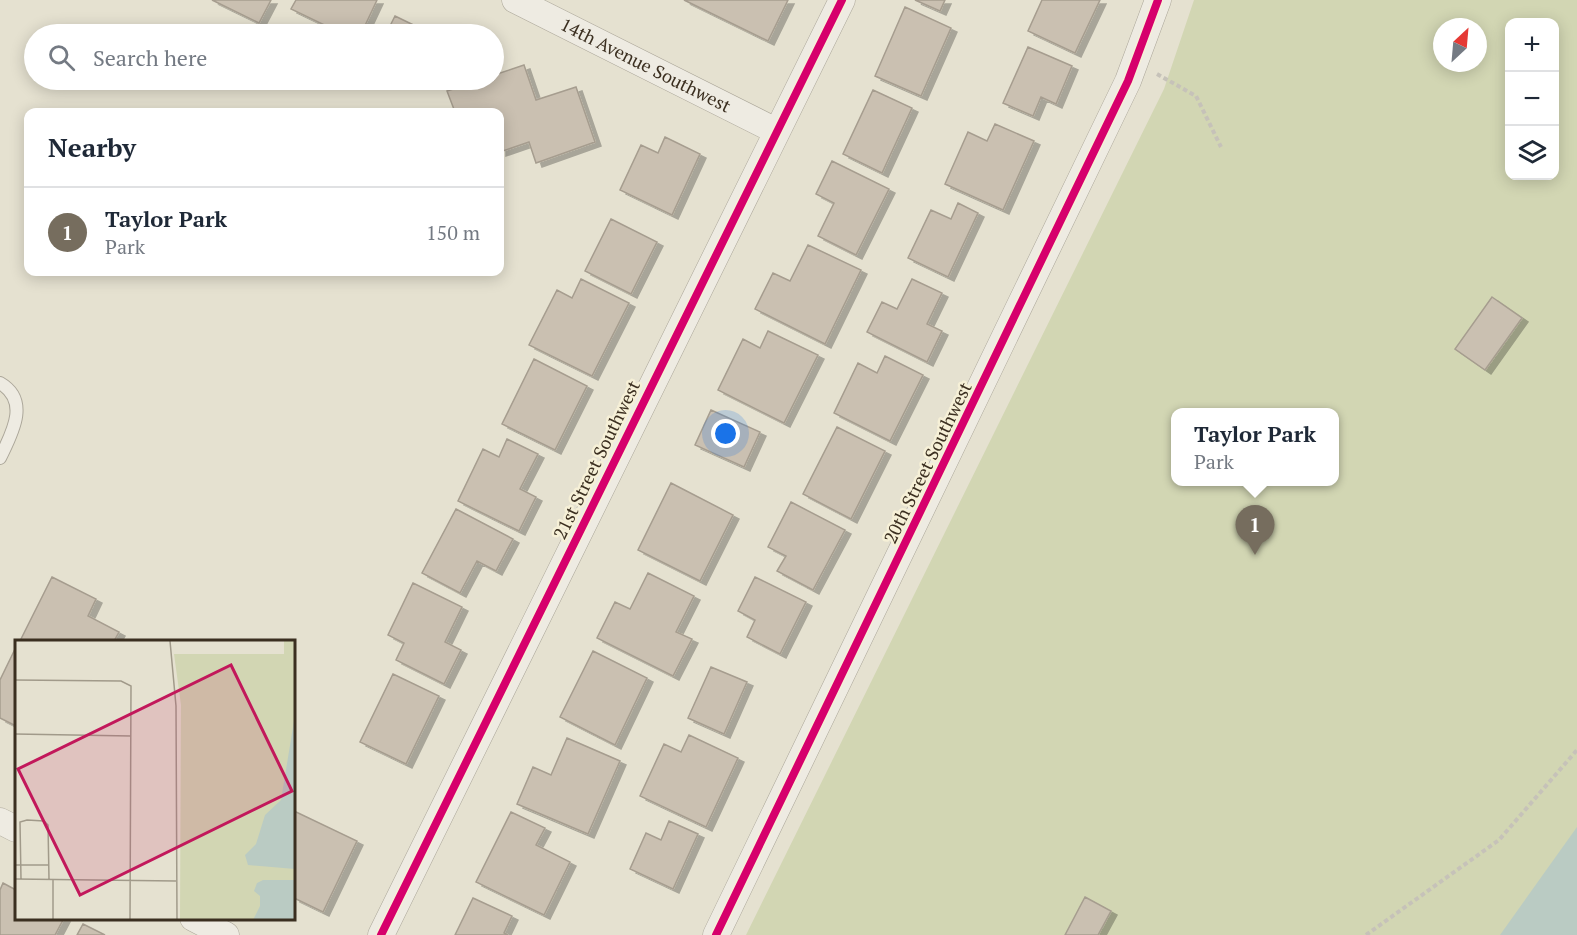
<!DOCTYPE html>
<html lang="en">
<head>
<meta charset="utf-8">
<style>
  body { margin:0; font-family:"PT Serif",serif; background:#f6f6f7; color:#1f2937 }
  .controls { position:absolute; right:18px; top:18px; display:grid; overflow:hidden; border-radius:12px; box-shadow:0 3px 15px #0003 }
  .controls button { width:54px; height:54px; display:grid; place-items:center; padding:0; border:0; border-bottom:2px solid #e0e1e3; background:#fff; color:#1f2937; font:30px sans-serif }
  .compass { position:absolute; left:1433px; top:18px; width:54px; height:54px; border-radius:50%; background:#fff; box-shadow:0 3px 15px #0003; rotate:26deg }
  .you { position:absolute; left:726px; top:434px; width:21px; height:21px; margin:-15px; border:4px solid #fff; border-radius:50%; background:#1a73e8; box-shadow:0 0 0 9px #1a73e833 }
  .badge { display:grid; place-items:center; width:39px; height:39px; border-radius:50%; background:#766d5e; color:#fff; font-size:20px; font-weight:700 }
  .pin { position:absolute; translate:-50% -50px; filter:drop-shadow(0 2px 3px #0008) }
  .pin::after { content:''; position:absolute; top:32px; width:21px; height:18px; background:inherit; clip-path:polygon(0 0,100% 0,50% 100%) }
  .popup { position:absolute; left:1171px; top:408px; width:168px; height:78px; box-sizing:border-box; display:grid; place-content:center; border-radius:12px; background:#fff; filter:drop-shadow(0 2px 4px #0005); font-size:20px; white-space:nowrap; color:#747a83 }
  .popup b { font-size:22px; color:#1f2937 }
  .popup::after { content:''; position:absolute; left:50%; top:100%; margin-left:-12px; border:12px solid transparent; border-top-color:#fff }
  .list { margin:0; padding:0; list-style:none }
  h2 { display:flex; justify-content:space-between; align-items:center; height:78px; margin:0; padding:0 24px; font-size:26px }
  h2 small { font-size:20px; font-weight:400; color:#747a83 }
  .list li { display:grid; grid-template-columns:39px 1fr auto; gap:18px; align-items:center; box-sizing:border-box; height:90px; padding:0 24px; border-top:2px solid #e0e1e3 }
  .list b { display:block; font-size:22px; white-space:nowrap }
  .list p { margin:0; font-size:20px; white-space:nowrap; color:#747a83 }
  .list em { font-size:20px; font-style:normal; color:#747a83 }
  .icon { flex:none; width:33px; height:33px; fill:none; stroke:currentColor; stroke-width:2; stroke-linecap:round; stroke-linejoin:round }
  .map { position:relative; flex:none; width:1577px; height:935px; overflow:hidden }
  .search { position:absolute; background:#fff; box-shadow:0 3px 15px #0003; left:24px; top:24px; width:480px; height:66px; display:flex; align-items:center; gap:15px; box-sizing:border-box; padding:0 21px; border-radius:33px; color:#747a83; font-size:22px }
  .panel { position:absolute; background:#fff; box-shadow:0 3px 15px #0003; left:24px; top:108px; width:480px; height:168px; border-radius:12px }
  .map>svg:first-child { display:block }
  .green { fill:#d2d6b3; fill-rule:evenodd }
  .water { fill:#bacbc3 }
  .building { fill:#cac0b1; stroke:#a69d8f; stroke-width:1.5; filter:url(#shadow) }
  .lines { fill:none; stroke-linecap:round; stroke-linejoin:round }
  .lane-casing { stroke:#aba699; stroke-width:14 }
  .street-casing { stroke:#aba699; stroke-width:27 }
  .path { stroke:#c6c2b9; stroke-width:4; stroke-dasharray:4.5 3; stroke-linecap:butt }
  .lane { stroke:#eeebe2; stroke-width:12 }
  .street { stroke:#eeebe2; stroke-width:26 }
  .cycleway-casing { stroke:#f6f0d7; stroke-width:11 }
  .cycleway { stroke:#d6006c; stroke-width:8 }
  .labels { text-anchor:middle; stroke-width:5; stroke-linejoin:round; paint-order:stroke }
  .street-label { font-size:18px; fill:#3b2f20; stroke:#f6f0d7 }
  .inset-road { fill:none; stroke:#a19a8a; stroke-width:1.5 }
  .view { fill:#c2185b; fill-opacity:0.15; stroke:#c2185b; stroke-width:3 }
  .inset-edge { fill:none; stroke:#3b2f20; stroke-width:3 }
</style>
</head>
<body>
<div class="map">
<svg width="1577" height="935" viewBox="0 0 1577 935">
  <defs>
    <filter id="shadow"><feDropShadow dx="6" dy="4" stdDeviation="0" flood-color="#0004"/></filter>
  </defs>
  <rect width="100%" height="100%" fill="#e5e1d0"/>
  <path class="green" d="M 1194,0 L 1577,0 L 1577,935 L 746,935 L 1164,89 ZM 1510,22 L 1554,22 L 1554,176 L 1510,176 ZM 1442,27 L 1478,27 L 1478,63 L 1442,63 ZM 1176,412 L 1334,412 L 1334,482 L 1176,482 Z"/>
  <path class="water" d="M 1577,827 L 1577,935 L 1500,935 Z"/>
  <path class="building" d="M 212,0 L 271,0 L 259,23 Z
    M 296,0 L 377,0 L 361,34 L 343,34 L 291,9 Z
    M 684,0 L 788,0 L 768,41 Z
    M 915,0 L 945,0 L 940,11 Z
    M 1042,0 L 1100,0 L 1075,53 L 1028,31 Z
    M 905,7 L 951,28 L 921,96 L 875,76 Z
    M 395,16 L 432,34 L 386,34 Z
    M 1028,47 L 1072,66 L 1056,104 L 1041,97 L 1033,116 L 1003,103 Z
    M 524,65 L 536,100 L 576,87 L 595,142 L 536,163 L 529,142 L 500,152 L 500,112 L 455,112 L 447,91 L 481,80 L 494,80 L 494,75 Z
    M 873,90 L 912,108 L 882,173 L 843,154 Z
    M 995,124 L 1034,141 L 1003,210 L 945,184 L 968,132 L 987,141 Z
    M 665,137 L 700,154 L 672,215 L 620,190 L 641,145 L 658,153 Z
    M 832,161 L 889,189 L 856,255 L 818,236 L 834,203 L 816,194 Z
    M 958,203 L 978,213 L 948,277 L 908,258 L 931,210 L 951,219 Z
    M 611,219 L 657,242 L 631,294 L 585,271 Z
    M 808,245 L 861,270 L 825,344 L 755,309 L 773,273 L 790,281 Z
    M 581,279 L 629,303 L 592,376 L 529,345 L 557,290 L 572,298 Z
    M 912,279 L 942,293 L 927,324 L 942,331 L 927,362 L 867,332 L 882,302 L 897,309 Z
    M 1492,297 L 1522,318 L 1485,370 L 1455,349 Z
    M 768,331 L 818,355 L 784,423 L 718,390 L 743,339 L 760,348 Z
    M 885,356 L 923,375 L 890,441 L 834,413 L 858,363 L 877,373 Z
    M 534,359 L 587,386 L 555,450 L 502,424 Z
    M 711,410 L 760,432 L 744,467 L 695,445 Z
    M 837,427 L 885,451 L 851,519 L 803,494 Z
    M 507,439 L 538,454 L 520,489 L 536,497 L 519,531 L 458,501 L 483,449 L 499,457 Z
    M 671,483 L 733,515 L 700,581 L 638,550 Z
    M 791,502 L 845,530 L 813,590 L 777,571 L 786,556 L 768,547 Z
    M 456,509 L 513,539 L 496,571 L 477,561 L 460,593 L 422,573 Z
    M 648,573 L 694,596 L 676,632 L 692,639 L 673,676 L 597,638 L 615,602 L 630,609 Z
    M 52,577 L 96,599 L 88,616 L 119,632 L 114,641 L 20,641 Z
    M 755,577 L 806,602 L 780,654 L 747,637 L 755,620 L 738,611 Z
    M 413,583 L 462,607 L 445,642 L 461,650 L 444,684 L 396,660 L 404,643 L 388,635 Z
    M 16,647 L 16,726 L 0,718 L 0,680 Z
    M 593,651 L 647,678 L 615,745 L 560,717 Z
    M 711,667 L 747,682 L 724,734 L 688,718 Z
    M 393,674 L 439,696 L 406,764 L 360,742 Z
    M 689,735 L 738,758 L 706,827 L 640,796 L 664,744 L 681,752 Z
    M 567,738 L 620,761 L 588,834 L 517,804 L 533,767 L 551,775 Z
    M 294,811 L 357,841 L 323,912 L 294,898 Z
    M 511,812 L 545,828 L 536,845 L 570,862 L 544,915 L 476,882 Z
    M 669,821 L 698,834 L 673,889 L 630,869 L 646,833 L 661,840 Z
    M 3,883 L 16,890 L 16,918 L 64,918 L 55,935 L 0,935 L 0,890 Z
    M 1085,897 L 1111,911 L 1098,935 L 1065,935 Z
    M 473,898 L 512,916 L 504,933 L 508,935 L 455,935 Z
    M 83,924 L 105,935 L 77,935 Z"/>
  <g class="lines">
    <g class="lane-casing">
      <path id="lane" d="M 0,383 C 31,401 11,435 0,458"/>
    </g>
    <g class="street-casing">
      <g id="street">
        <path id="s1" d="M 515,0 L 776,131"/>
        <path d="M 0,821 L 16,829"/>
        <path d="M 193,918 L 226,935"/>
        <path d="M 381,935 L 842,0"/>
        <path d="M 716,935 L 1128,81 L 1158,0"/>
      </g>
    </g>
    <path class="path" d="M 1157,74 L 1196,96 L 1221,147
      M 1366,935 L 1499,840 L 1577,750"/>
    <use href="#lane" class="lane"/>
    <use href="#street" class="street"/>
    <g class="cycleway-casing">
      <path id="cycleway" d="M 381,935 L 842,0
        M 716,935 L 1128,81 L 1158,0"/>
    </g>
    <use href="#cycleway" class="cycleway"/>
  </g>
  <g class="labels">
    <g class="street-label">
      <text dy="6" stroke="none"><textPath href="#s1" startOffset="146">14th Avenue Southwest</textPath></text>
      <text transform="translate(597 460) rotate(-64)" y="6">21st Street Southwest</text>
      <text transform="translate(928 463) rotate(-64)" y="6">20th Street Southwest</text>
    </g>
  </g>
  <g transform="translate(15 640)">
    <rect width="280" height="280" fill="#e5e1d0"/>
    <path d="M 269,1 L 280,1 L 280,280 L 165,280 L 166,65 L 159,14 L 269,14 Z" fill="#d2d6b3"/>
    <path d="M 280,75 L 280,229 L 233,225 L 230,215 L 241,204 L 250,175 L 266,160 ZM 248,240 L 280,240 L 280,280 L 238,280 L 245,266 L 245,256 L 239,251 L 242,243 Z" fill="#bacbc3"/>
    <path class="inset-road" d="M 155,1 L 161,66 L 162,280M 0,40 L 106,41 L 116,46 L 115,280M 0,94 L 116,96M 0,225 L 34,225M 0,239 L 161,241M 6,239 L 5,182 L 12,180 L 29,181 L 33,185 L 34,239M 38,239 L 38,280"/>
    <path class="view" d="M 216,25 L 277,151 L 65,255 L 3,129 Z"/>
    <rect width="280" height="280" class="inset-edge"/>
  </g>
</svg>
<div class="controls">
<button>+</button>
<button>−</button>
<button><svg class="icon" aria-label="layers" viewBox="0 0 24 24"><path d="M12 4l9 5-9 5-9-5zM3 14l9 5 9-5"/></svg></button>
</div>
<svg class="compass" viewBox="-18 -18 36 36"><path d="M0-13l5 13h-10z" fill="#e53935"/><path d="M0 13l5-13h-10z" fill="#747a83"/></svg>
<div class="you"></div>
<div class="pin badge" style="left:1255px;top:555px">1</div>
<div class="popup"><b>Taylor Park</b>Park</div>
<div class="search"><svg class="icon" aria-label="search" viewBox="0 0 24 24"><circle cx="10" cy="10" r="6"/><path d="M15 15l6 6"/></svg>Search here</div>
<section class="panel">
<h2>Nearby<small></small></h2>
<ul class="list">
<li><span class="badge">1</span><div><b>Taylor Park</b><p>Park</p></div><em>150 m</em></li>
</ul>
</section>
</div>
</body>
</html>
